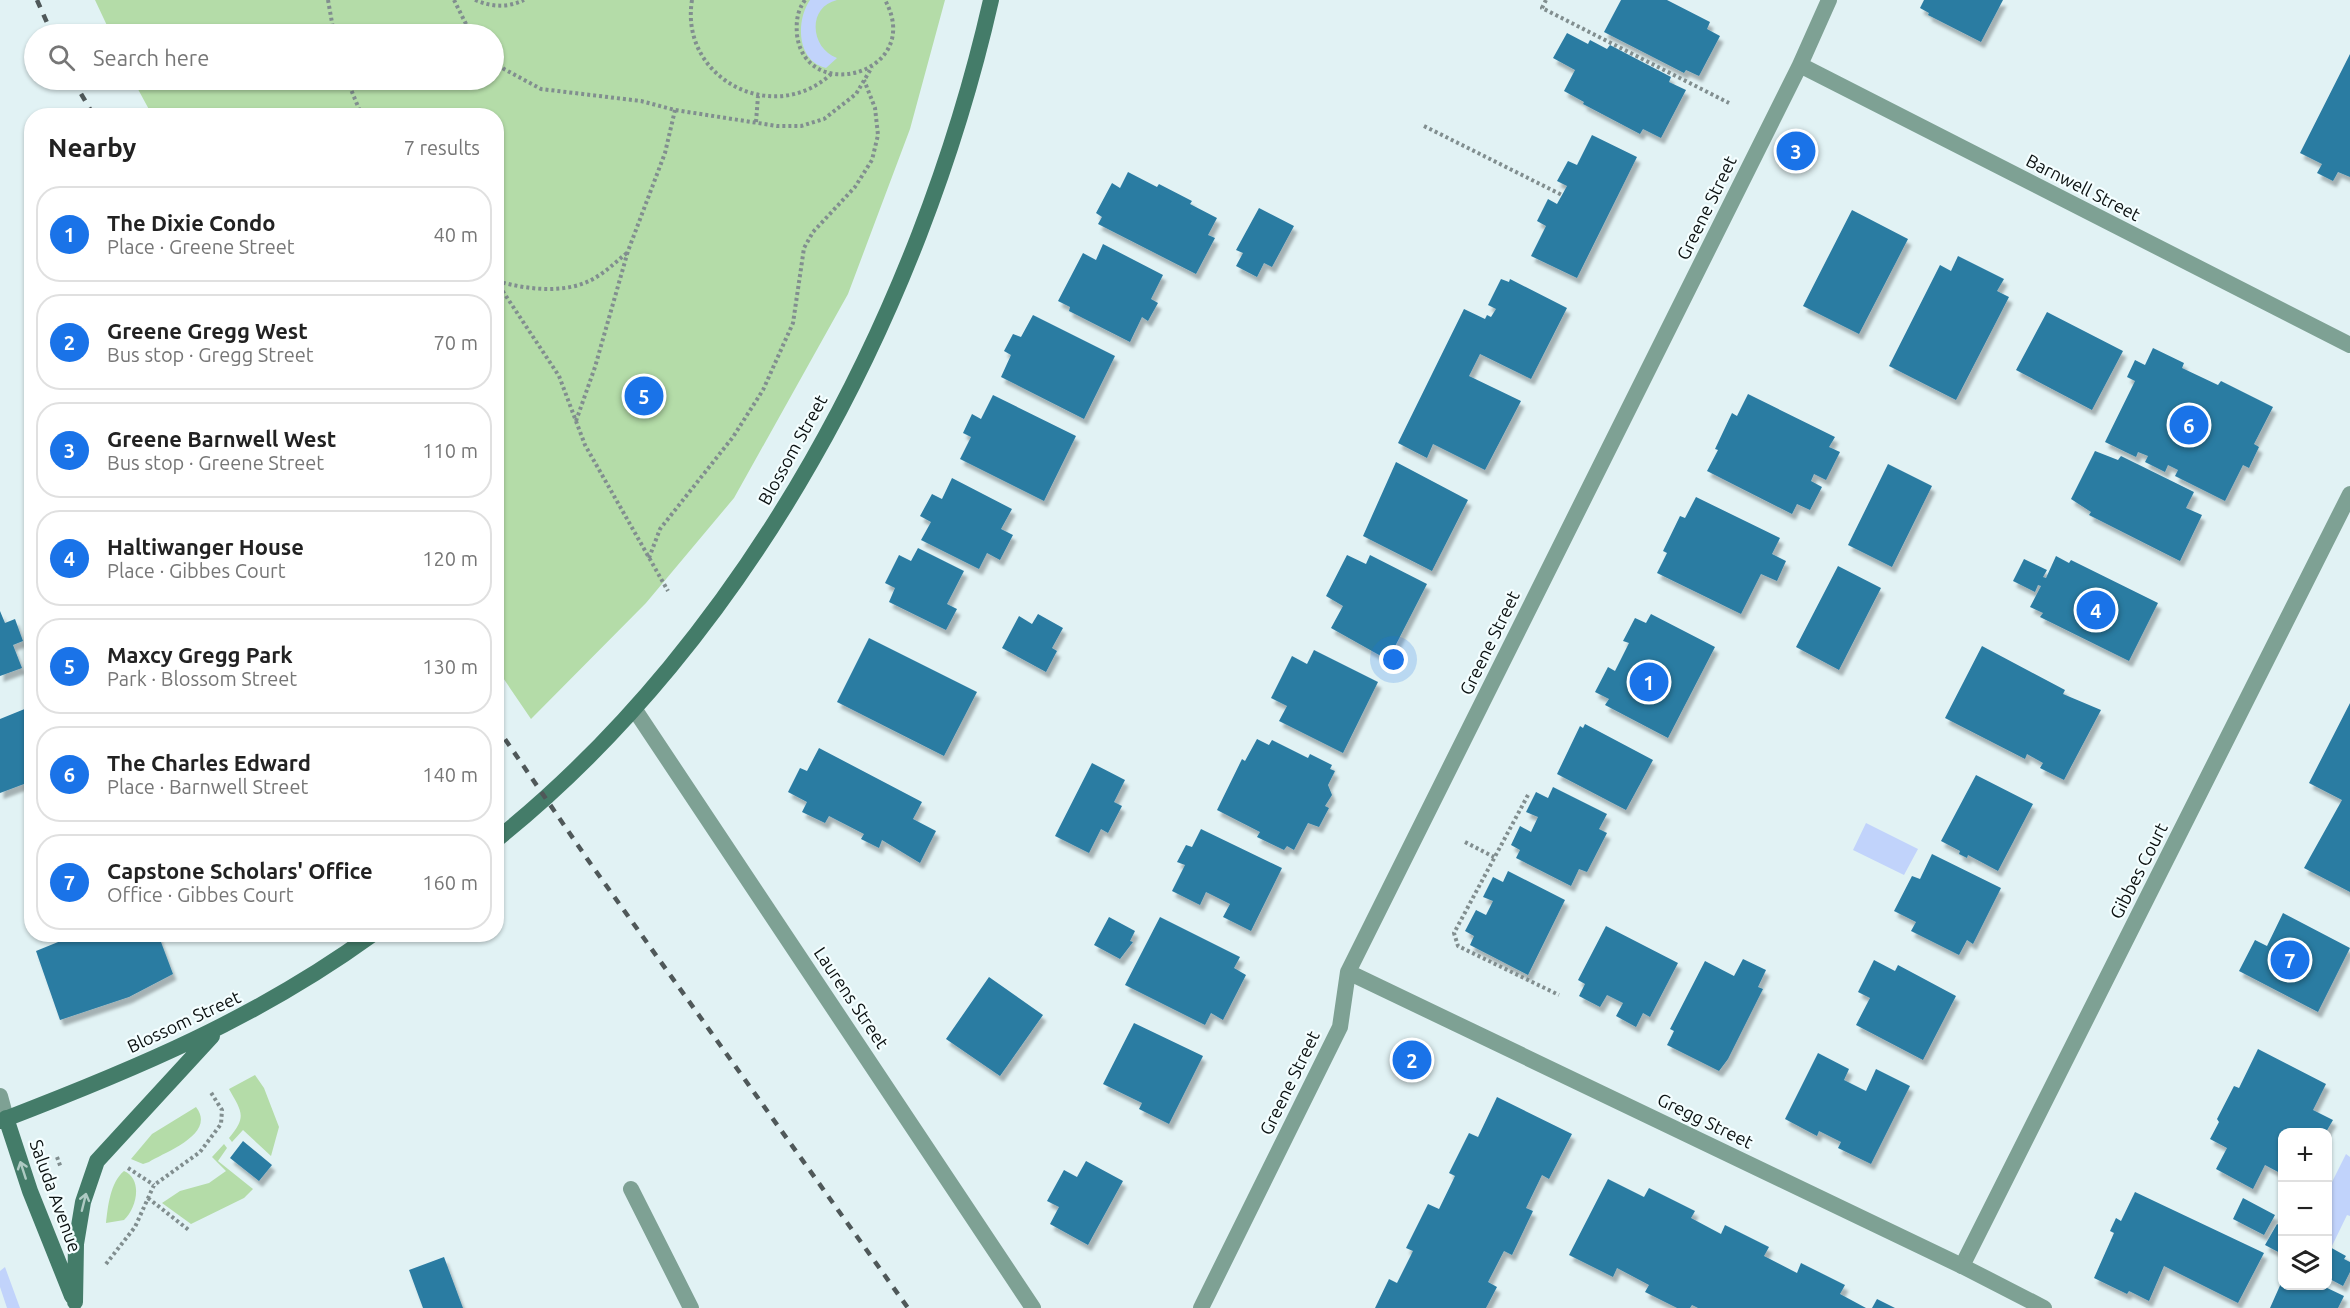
<!DOCTYPE html>
<html lang="en">
<head>
<meta charset="utf-8">
<style>
  body { margin:0; font-family:Ubuntu,sans-serif; background:#f6f6f6; color:#222 }
  .controls { position:absolute; right:18px; bottom:18px; display:grid; overflow:hidden; border-radius:12px; box-shadow:0 2px 4px #0004 }
  .controls button { width:54px; height:54px; display:grid; place-items:center; padding:0; border:0; border-bottom:2px solid #e0e0e0; background:#fff; color:#222; font:30px sans-serif }
  .you { position:absolute; left:1394px; top:660px; width:21px; height:21px; margin:-15px; border:4px solid #fff; border-radius:50%; background:#1a73e8; box-shadow:0 0 0 9px #1a73e833 }
  .badge { display:grid; place-items:center; width:39px; height:39px; border-radius:50%; background:#1a73e8; color:#fff; font-size:20px; font-weight:700 }
  .pin { position:absolute; translate:-50% -50%; border:3px solid #fff; box-shadow:0 2px 6px #0006 }
  .list { margin:0; padding:0; list-style:none }
  h2 { display:flex; justify-content:space-between; align-items:center; height:78px; margin:0; padding:0 24px; font-size:26px }
  h2 small { font-size:20px; font-weight:400; color:#767676 }
  .list li { display:grid; grid-template-columns:39px 1fr auto; gap:18px; align-items:center; box-sizing:border-box; height:96px; margin:0 12px 12px; padding:0 12px; border:2px solid #e0e0e0; border-radius:24px }
  .list b { display:block; font-size:22px; white-space:nowrap }
  .list p { margin:0; font-size:20px; white-space:nowrap; color:#767676 }
  .list em { font-size:20px; font-style:normal; color:#767676 }
  .icon { flex:none; width:33px; height:33px; fill:none; stroke:currentColor; stroke-width:2; stroke-linecap:round; stroke-linejoin:round }
  .map { position:relative; flex:none; width:2350px; height:1308px; overflow:hidden }
  .search { position:absolute; background:#fff; box-shadow:0 2px 4px #0004; left:24px; top:24px; width:480px; height:66px; display:flex; align-items:center; gap:15px; box-sizing:border-box; padding:0 21px; border-radius:33px; color:#767676; font-size:22px }
  .panel { position:absolute; background:#fff; box-shadow:0 2px 4px #0004; left:24px; top:108px; width:480px; height:834px; border-radius:24px }
  .map>svg:first-child { display:block }
  .green { fill:#b4dca8 }
  .water { fill:#c1d3fb }
  .building { fill:#2b7ba2; filter:url(#shadow) }
  .lines { fill:none; stroke-linecap:round; stroke-linejoin:round }
  .path { stroke:#818e8f; stroke-width:4; stroke-dasharray:3 3; stroke-linecap:butt }
  .service { stroke:#7ea194; stroke-width:16 }
  .minor { stroke:#7ea194; stroke-width:16 }
  .tertiary { stroke:#7ea194; stroke-width:16 }
  .secondary { stroke:#447c69; stroke-width:16 }
  .rail { stroke:#4f5859; stroke-width:4.5; stroke-dasharray:8 8; stroke-linecap:butt }
  .oneway { stroke:#aecac3 }
  .labels { text-anchor:middle; stroke-width:4.5; stroke-linejoin:round; paint-order:stroke }
  .street-label { font-size:18px; fill:#0a1010; stroke:#f4feff }
</style>
</head>
<body>
<div class="map">
<svg width="2350" height="1308" viewBox="0 0 2350 1308">
  <defs>
    <filter id="shadow"><feDropShadow dx="3.5" dy="6" stdDeviation="1.5" flood-color="#0004"/></filter>
  </defs>
  <rect width="100%" height="100%" fill="#e1f2f4"/>
  <path class="green" d="M 95,0 L 945,0 L 910,129 L 848,294 L 734,498 L 646,603 L 531,719 L 497,669 L 496,116 L 152,115 L 133,80 L 494,80 L 494,34 L 111,34 Z
    M 255,1075 L 264,1088 L 279,1127 L 271,1156 L 243,1130 L 232,1142 L 229,1138 C 247,1117 242,1112 229,1089 Z
    M 196,1107 C 217,1134 165,1152 149,1162 L 143,1164 L 131,1159 L 152,1134 Z
    M 224,1144 L 227,1148 L 218,1161 L 253,1189 L 244,1198 L 191,1224 L 162,1203 L 180,1191 L 209,1183 L 226,1171 L 212,1157 Z
    M 124,1171 C 143,1179 137,1208 124,1220 L 106,1223 C 108,1206 110,1183 124,1171 Z"/>
  <path class="water" d="M 810,0 L 837,0 C 807,7 810,48 837,58 L 826,68 C 796,61 796,20 810,0 Z
    M 1866,823 L 1918,849 L 1904,875 L 1853,850 Z
    M 2346,1154 L 2350,1157 L 2350,1216 L 2347,1215 L 2332,1246 L 2328,1244 L 2328,1190 Z
    M 5,1267 L 20,1308 L 7,1308 L 0,1287 L 0,1271 Z"/>
  <path class="building" d="M 1621,0 L 1667,0 L 1710,22 L 1707,29 L 1720,36 L 1699,76 L 1686,70 L 1684,73 L 1604,32 Z
    M 1924,0 L 2003,0 L 1981,42 L 1928,15 L 1929,13 L 1920,8 Z
    M 1567,33 L 1588,44 L 1590,40 L 1607,49 L 1610,45 L 1671,77 L 1669,82 L 1686,90 L 1661,138 L 1643,129 L 1640,134 L 1583,104 L 1584,102 L 1564,91 L 1575,70 L 1553,58 Z
    M 2350,54 L 2350,177 L 2338,172 L 2333,181 L 2317,173 L 2322,164 L 2300,153 Z
    M 1592,135 L 1637,157 L 1577,278 L 1531,256 L 1546,226 L 1537,221 L 1548,199 L 1557,204 L 1567,186 L 1557,181 L 1568,161 L 1577,165 Z
    M 1128,172 L 1157,187 L 1159,184 L 1192,201 L 1190,204 L 1217,218 L 1208,235 L 1215,238 L 1196,274 L 1098,224 L 1102,217 L 1096,213 L 1112,183 L 1120,188 Z
    M 1259,208 L 1294,226 L 1272,267 L 1264,263 L 1257,277 L 1236,266 L 1243,253 L 1236,250 Z
    M 1852,210 L 1908,239 L 1859,334 L 1803,306 Z
    M 1103,244 L 1163,275 L 1151,299 L 1158,303 L 1148,321 L 1142,317 L 1130,342 L 1069,311 L 1070,307 L 1058,301 L 1083,253 L 1096,260 Z
    M 1958,256 L 2004,279 L 1997,291 L 2009,297 L 1956,400 L 1889,366 L 1940,265 L 1951,271 Z
    M 1501,279 L 1509,282 L 1510,279 L 1567,308 L 1531,379 L 1480,354 L 1469,376 L 1521,401 L 1485,470 L 1433,444 L 1427,458 L 1398,443 L 1464,309 L 1485,319 L 1487,315 L 1491,317 L 1496,309 L 1488,305 Z
    M 2047,312 L 2123,351 L 2092,410 L 2016,370 Z
    M 1033,315 L 1115,356 L 1084,419 L 1001,377 L 1011,355 L 1004,351 L 1013,334 L 1021,337 Z
    M 2153,348 L 2184,363 L 2182,368 L 2218,385 L 2221,381 L 2273,407 L 2254,444 L 2259,447 L 2249,468 L 2243,465 L 2225,501 L 2175,476 L 2178,470 L 2168,465 L 2165,472 L 2145,462 L 2148,456 L 2138,452 L 2136,457 L 2105,442 L 2135,381 L 2127,377 L 2135,360 L 2145,365 Z
    M 1748,394 L 1835,437 L 1829,447 L 1840,452 L 1826,480 L 1814,474 L 1811,481 L 1822,487 L 1810,510 L 1797,504 L 1792,514 L 1707,471 L 1718,450 L 1715,449 L 1732,413 L 1737,416 Z
    M 993,395 L 1076,436 L 1044,501 L 960,459 L 971,437 L 963,433 L 972,414 L 981,419 Z
    M 2095,451 L 2118,460 L 2121,456 L 2194,492 L 2186,508 L 2202,515 L 2180,561 L 2089,515 L 2091,512 L 2071,499 Z
    M 1396,462 L 1468,500 L 1432,571 L 1363,536 Z
    M 1888,464 L 1932,486 L 1892,567 L 1848,545 Z
    M 952,478 L 1012,509 L 1001,529 L 1013,535 L 1000,560 L 987,553 L 979,569 L 921,540 L 931,522 L 920,516 L 932,494 L 942,499 Z
    M 1696,497 L 1780,538 L 1772,554 L 1786,561 L 1777,581 L 1761,574 L 1741,614 L 1657,573 L 1667,553 L 1663,551 L 1680,516 L 1685,518 Z
    M 918,548 L 964,571 L 947,604 L 957,609 L 946,630 L 889,602 L 895,588 L 885,583 L 899,555 L 911,561 Z
    M 1347,555 L 1366,564 L 1370,555 L 1427,584 L 1388,660 L 1331,628 L 1343,606 L 1326,596 Z
    M 2056,556 L 2069,563 L 2071,560 L 2158,603 L 2129,661 L 2040,617 L 2043,613 L 2030,607 L 2041,586 L 2038,585 L 2035,592 L 2013,581 L 2024,559 L 2047,570 L 2043,577 L 2046,578 Z
    M 1838,566 L 1881,588 L 1839,670 L 1796,647 Z
    M 0,611 L 5,623 L 15,619 L 23,641 L 13,645 L 22,668 L 0,676 Z
    M 1038,614 L 1063,628 L 1052,648 L 1057,651 L 1046,672 L 1002,648 L 1019,616 L 1032,624 Z
    M 1651,614 L 1715,647 L 1668,738 L 1605,705 L 1609,699 L 1595,692 L 1608,667 L 1615,671 L 1629,643 L 1623,641 L 1635,618 L 1646,623 Z
    M 869,638 L 977,692 L 944,756 L 837,702 Z
    M 1982,646 L 2065,690 L 2063,694 L 2101,710 L 2064,780 L 2040,768 L 2043,763 L 2027,754 L 2025,759 L 1945,718 Z
    M 1314,650 L 1378,682 L 1343,753 L 1279,721 L 1287,706 L 1271,698 L 1292,656 L 1307,664 Z
    M 2350,703 L 2350,892 L 2304,868 L 2342,800 L 2309,783 Z
    M 32,706 L 32,781 L 0,793 L 0,719 Z
    M 1585,724 L 1653,760 L 1626,810 L 1557,774 L 1580,726 L 1583,728 Z
    M 1257,739 L 1269,745 L 1272,740 L 1308,758 L 1310,754 L 1332,765 L 1330,769 L 1335,771 L 1328,785 L 1332,795 L 1325,806 L 1329,808 L 1319,827 L 1308,823 L 1294,850 L 1287,846 L 1284,850 L 1257,837 L 1260,832 L 1217,810 L 1242,759 L 1245,761 Z
    M 819,748 L 922,802 L 913,819 L 936,831 L 920,863 L 882,840 L 879,848 L 861,839 L 864,834 L 829,816 L 825,823 L 802,812 L 807,802 L 788,792 L 800,768 L 807,771 Z
    M 1092,763 L 1125,780 L 1114,802 L 1122,806 L 1108,833 L 1101,829 L 1089,853 L 1055,836 Z
    M 1976,775 L 2033,804 L 1998,871 L 1968,855 L 1967,858 L 1959,854 L 1960,851 L 1941,841 Z
    M 1553,787 L 1607,814 L 1599,829 L 1607,833 L 1587,872 L 1579,869 L 1571,886 L 1516,858 L 1520,850 L 1511,845 L 1520,826 L 1531,832 L 1538,817 L 1526,812 L 1536,792 L 1548,798 Z
    M 1201,829 L 1282,868 L 1251,931 L 1223,917 L 1230,904 L 1206,892 L 1200,905 L 1172,891 L 1185,865 L 1177,862 L 1186,845 L 1192,847 Z
    M 1932,854 L 2001,888 L 1973,944 L 1967,940 L 1959,955 L 1911,931 L 1916,922 L 1894,911 L 1912,876 L 1920,879 Z
    M 1508,871 L 1565,900 L 1528,975 L 1470,945 L 1474,936 L 1465,931 L 1476,910 L 1486,915 L 1493,901 L 1483,897 L 1493,877 L 1503,882 Z
    M 2283,913 L 2350,948 L 2318,1012 L 2239,971 L 2255,940 L 2267,946 Z
    M 1109,917 L 1135,931 L 1130,941 L 1133,942 L 1120,959 L 1094,945 Z
    M 1160,917 L 1240,957 L 1234,968 L 1246,975 L 1223,1020 L 1211,1013 L 1205,1025 L 1125,985 Z
    M 1606,926 L 1678,963 L 1650,1017 L 1643,1013 L 1636,1027 L 1616,1016 L 1623,1003 L 1607,995 L 1600,1007 L 1579,996 L 1585,984 L 1578,980 Z
    M 61,934 L 158,934 L 173,974 L 129,997 L 60,1020 L 36,951 L 63,940 Z
    M 1743,959 L 1766,970 L 1758,987 L 1763,989 L 1728,1059 L 1719,1071 L 1667,1045 L 1674,1031 L 1670,1029 L 1705,961 L 1734,976 Z
    M 1874,960 L 1895,971 L 1898,965 L 1956,996 L 1923,1060 L 1856,1025 L 1870,998 L 1858,992 Z
    M 989,977 L 1043,1015 L 1000,1076 L 946,1039 Z
    M 1134,1023 L 1203,1056 L 1169,1124 L 1139,1109 L 1142,1103 L 1103,1084 Z
    M 2258,1049 L 2326,1084 L 2313,1110 L 2333,1120 L 2326,1132 L 2282,1132 L 2280,1173 L 2265,1165 L 2253,1189 L 2216,1169 L 2227,1148 L 2210,1139 L 2219,1122 L 2217,1119 L 2234,1086 L 2239,1088 Z
    M 1818,1053 L 1849,1069 L 1844,1080 L 1866,1091 L 1876,1069 L 1910,1086 L 1871,1164 L 1838,1148 L 1841,1142 L 1819,1131 L 1817,1136 L 1785,1119 Z
    M 1497,1097 L 1572,1134 L 1549,1179 L 1542,1175 L 1526,1208 L 1533,1211 L 1512,1255 L 1504,1251 L 1488,1282 L 1497,1287 L 1486,1308 L 1375,1308 L 1389,1279 L 1397,1283 L 1413,1251 L 1406,1248 L 1428,1204 L 1439,1209 L 1455,1176 L 1449,1173 L 1469,1133 L 1478,1137 Z
    M 243,1141 L 272,1165 L 259,1181 L 230,1158 Z
    M 1086,1161 L 1123,1181 L 1088,1245 L 1050,1224 L 1059,1207 L 1047,1201 L 1064,1170 L 1077,1177 Z
    M 1608,1179 L 1644,1197 L 1649,1188 L 1695,1211 L 1691,1218 L 1721,1234 L 1725,1225 L 1769,1247 L 1764,1256 L 1797,1273 L 1801,1263 L 1845,1285 L 1840,1294 L 1866,1308 L 1698,1308 L 1692,1305 L 1690,1308 L 1677,1308 L 1645,1292 L 1649,1285 L 1617,1268 L 1613,1277 L 1569,1255 Z
    M 2135,1192 L 2264,1253 L 2238,1303 L 2164,1266 L 2149,1301 L 2129,1291 L 2127,1294 L 2094,1278 L 2114,1233 L 2110,1231 L 2116,1218 L 2121,1221 Z
    M 2243,1198 L 2275,1215 L 2264,1235 L 2233,1219 Z
    M 2277,1224 L 2282,1227 L 2282,1254 L 2265,1245 Z
    M 2328,1246 L 2346,1256 L 2344,1259 L 2350,1262 L 2350,1272 L 2343,1286 L 2328,1278 Z
    M 444,1257 L 463,1308 L 423,1308 L 409,1270 Z
    M 2282,1281 L 2282,1286 L 2323,1286 L 2344,1296 L 2338,1308 L 2270,1308 Z
    M 1877,1299 L 1895,1308 L 1872,1308 Z"/>
  <g class="lines">
    <path class="path" d="M 328,0 L 334,34
      M 454,0 L 471,34
      M 475,0 C 492,7 507,8 524,0
      M 692,0 C 679,79 774,127 831,74
      M 805,0 C 797,11 796,22 797,35 C 806,106 925,73 885,0
      M 1546,0 L 1542,8 L 1729,103
      M 494,60 L 504,69 L 541,89 L 641,101 L 675,110 L 777,126 L 801,126 L 824,119 L 856,94 L 872,67
      M 347,80 L 362,116
      M 756,122 L 758,96
      M 1424,126 L 1562,195
      M 496,281 L 559,376 L 585,445 L 668,591
      M 497,281 C 528,290 570,295 598,276 C 609,269 618,260 628,252
      M 576,421 L 595,367 L 628,251 L 665,153 L 675,110
      M 649,558 L 660,529 L 733,437 L 763,390 L 793,323 L 804,248 L 813,232 L 855,187 L 872,160 L 878,135 L 875,108 L 864,80
      M 1528,795 L 1454,933 L 1458,946 L 1559,995
      M 1465,842 L 1494,857
      M 57,1157 L 61,1168
      M 128,1168 L 154,1185
      M 148,1198 L 190,1231
      M 106,1264 L 135,1227 L 154,1185 L 200,1152 L 221,1124 L 222,1110 L 210,1091"/>
    <path class="service" d="M 631,1189 L 691,1308"/>
    <path class="minor" d="M 635,710 L 1033,1308
      M 0,1096 L 6,1118
      M 1962,1266 L 2350,494"/>
    <path class="tertiary" d="M 1800,65 L 2350,345
      M 1348,972 L 1962,1266 L 2044,1308
      M 1201,1308 L 1340,1027 L 1348,972 L 1800,65 L 1829,0"/>
    <path class="secondary" d="M 496,840 C 749,637 920,312 991,0
      M 6,1118 L 30,1191 L 72,1296
      M 0,1121 C 133,1070 256,1019 373,934
      M 75,1302 L 76,1244 L 83,1202 L 97,1161 L 212,1036"/>
    <path class="rail" d="M 37,0 L 52,34
      M 73,80 L 94,116
      M 496,726 L 588,860 L 908,1308"/>
  </g>
  <defs><path id="oneway-shaft" d="M-6 0H5M1.5-3L5.5 0L1.5 3" fill="none" stroke-width="1.6" stroke-linecap="round" stroke-linejoin="round" transform="scale(1.5)"/></defs>
  <g class="oneway">
    <use href="#oneway-shaft" transform="translate(23 1170) rotate(-108)"/>
    <use href="#oneway-shaft" transform="translate(84 1202) rotate(-76)"/>
  </g>
  <g class="labels">
    <g class="street-label">
      <text transform="translate(2083 188) rotate(27)" y="6">Barnwell Street</text>
      <text transform="translate(1707 208) rotate(-64)" y="6">Greene Street</text>
      <text transform="translate(793 450) rotate(-61)" y="6">Blossom Street</text>
      <text transform="translate(1490 643) rotate(-64)" y="6">Greene Street</text>
      <text transform="translate(2139 871) rotate(-63)" y="6">Gibbes Court</text>
      <text transform="translate(851 998) rotate(56)" y="6">Laurens Street</text>
      <text transform="translate(184 1022) rotate(-25)" y="6">Blossom Street</text>
      <text transform="translate(1290 1083) rotate(-64)" y="6">Greene Street</text>
      <text transform="translate(1705 1121) rotate(26)" y="6">Gregg Street</text>
      <text transform="translate(55 1196) rotate(70)" y="6">Saluda Avenue</text>
    </g>
  </g>
</svg>
<div class="controls">
<button>+</button>
<button>−</button>
<button><svg class="icon" aria-label="layers" viewBox="0 0 24 24"><path d="M12 4l9 5-9 5-9-5zM3 14l9 5 9-5"/></svg></button>
</div>
<div class="you"></div>
<div class="pin badge" style="left:1649px;top:682px">1</div>
<div class="pin badge" style="left:1412px;top:1060px">2</div>
<div class="pin badge" style="left:1796px;top:151px">3</div>
<div class="pin badge" style="left:2096px;top:610px">4</div>
<div class="pin badge" style="left:644px;top:396px">5</div>
<div class="pin badge" style="left:2189px;top:425px">6</div>
<div class="pin badge" style="left:2290px;top:960px">7</div>
<div class="search"><svg class="icon" aria-label="search" viewBox="0 0 24 24"><circle cx="10" cy="10" r="6"/><path d="M15 15l6 6"/></svg>Search here</div>
<section class="panel">
<h2>Nearby<small>7 results</small></h2>
<ul class="list">
<li><span class="badge">1</span><div><b>The Dixie Condo</b><p>Place · Greene Street</p></div><em>40 m</em></li>
<li><span class="badge">2</span><div><b>Greene Gregg West</b><p>Bus stop · Gregg Street</p></div><em>70 m</em></li>
<li><span class="badge">3</span><div><b>Greene Barnwell West</b><p>Bus stop · Greene Street</p></div><em>110 m</em></li>
<li><span class="badge">4</span><div><b>Haltiwanger House</b><p>Place · Gibbes Court</p></div><em>120 m</em></li>
<li><span class="badge">5</span><div><b>Maxcy Gregg Park</b><p>Park · Blossom Street</p></div><em>130 m</em></li>
<li><span class="badge">6</span><div><b>The Charles Edward</b><p>Place · Barnwell Street</p></div><em>140 m</em></li>
<li><span class="badge">7</span><div><b>Capstone Scholars' Office</b><p>Office · Gibbes Court</p></div><em>160 m</em></li>
</ul>
</section>
</div>
</body>
</html>
